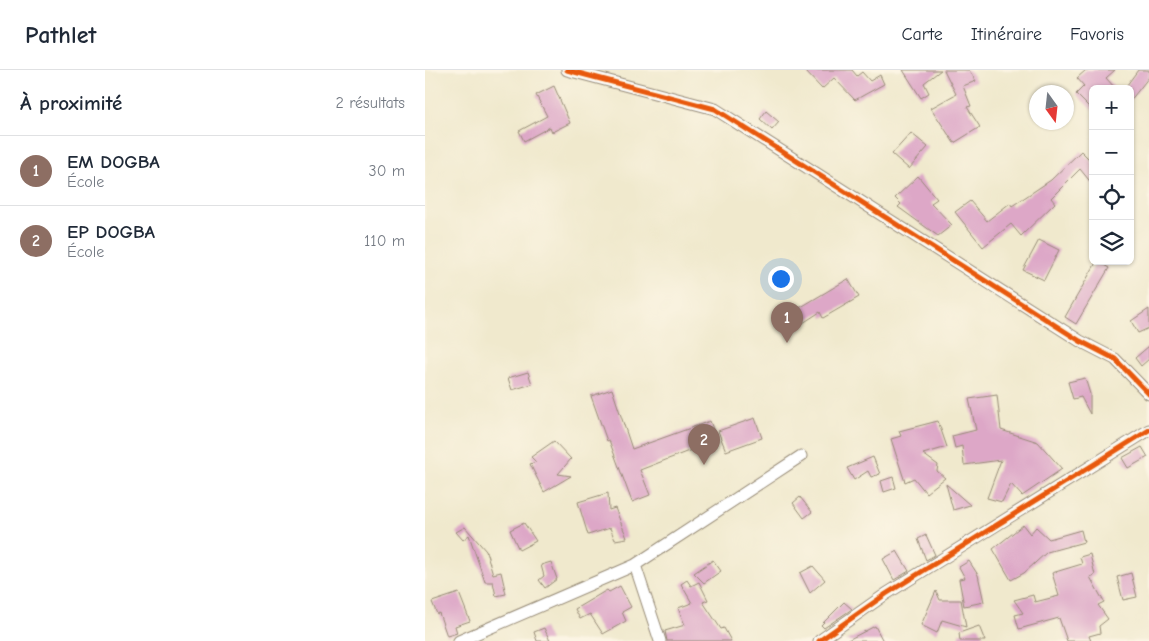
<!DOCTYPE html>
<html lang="fr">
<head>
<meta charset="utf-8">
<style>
  body { margin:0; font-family:"Comic Neue",sans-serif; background:#f6f6f7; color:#1f2937 }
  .controls { position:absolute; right:15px; top:15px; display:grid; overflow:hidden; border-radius:8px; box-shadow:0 1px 4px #0004 }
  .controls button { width:45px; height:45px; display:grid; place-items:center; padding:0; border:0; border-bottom:1px solid #e0e1e3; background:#fff; color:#1f2937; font:25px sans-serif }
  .compass { position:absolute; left:604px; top:15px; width:45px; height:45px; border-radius:50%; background:#fff; box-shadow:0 1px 4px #0004; rotate:165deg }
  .you { position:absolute; left:355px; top:208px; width:18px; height:18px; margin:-12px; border:4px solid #fff; border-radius:50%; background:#1a73e8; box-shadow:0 0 0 8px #1a73e833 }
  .badge { display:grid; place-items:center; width:32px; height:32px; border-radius:50%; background:#db2777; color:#fff; font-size:16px; font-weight:700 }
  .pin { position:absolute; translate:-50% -41px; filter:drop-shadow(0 1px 2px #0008) }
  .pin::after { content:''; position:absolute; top:26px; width:18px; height:15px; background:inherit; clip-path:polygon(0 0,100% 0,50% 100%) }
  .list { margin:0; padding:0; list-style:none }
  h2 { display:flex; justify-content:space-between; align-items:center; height:65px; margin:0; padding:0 20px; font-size:21px }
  h2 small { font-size:16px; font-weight:400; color:#747a83 }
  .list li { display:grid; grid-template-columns:32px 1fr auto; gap:15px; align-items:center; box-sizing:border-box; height:70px; padding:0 20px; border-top:1px solid #e0e1e3 }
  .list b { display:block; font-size:19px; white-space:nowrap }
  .list p { margin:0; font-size:16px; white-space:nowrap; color:#747a83 }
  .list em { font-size:16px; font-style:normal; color:#747a83 }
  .icon { flex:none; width:28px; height:28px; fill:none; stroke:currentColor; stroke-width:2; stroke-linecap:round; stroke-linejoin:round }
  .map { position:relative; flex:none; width:724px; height:571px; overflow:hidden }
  header { display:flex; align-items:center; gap:30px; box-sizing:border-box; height:70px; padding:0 25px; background:#fff; border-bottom:1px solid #e0e1e3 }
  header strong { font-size:24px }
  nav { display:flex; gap:28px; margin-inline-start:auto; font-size:18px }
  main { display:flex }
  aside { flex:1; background:#fff }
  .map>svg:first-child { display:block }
  .building { fill:#dda7c7 }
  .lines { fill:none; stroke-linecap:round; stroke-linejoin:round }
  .minor-casing { stroke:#968a76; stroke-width:13 }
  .minor { stroke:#fff; stroke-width:11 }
  .cycleway-casing { stroke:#fcf5e5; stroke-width:8 }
  .cycleway { stroke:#e8590c; stroke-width:5 }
</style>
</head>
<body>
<header>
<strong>Pathlet</strong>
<nav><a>Carte</a><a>Itinéraire</a><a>Favoris</a></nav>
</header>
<main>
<aside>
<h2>À proximité<small>2 résultats</small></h2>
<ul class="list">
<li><span class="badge" style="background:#8d6e63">1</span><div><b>EM DOGBA</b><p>École</p></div><em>30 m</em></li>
<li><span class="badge" style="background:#8d6e63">2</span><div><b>EP DOGBA</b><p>École</p></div><em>110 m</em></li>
</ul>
</aside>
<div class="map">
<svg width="724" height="571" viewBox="0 0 724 571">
  <rect width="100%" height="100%" fill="#fcf5e5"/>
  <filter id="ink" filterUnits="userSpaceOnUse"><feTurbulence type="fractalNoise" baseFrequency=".02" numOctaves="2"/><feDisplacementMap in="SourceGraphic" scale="10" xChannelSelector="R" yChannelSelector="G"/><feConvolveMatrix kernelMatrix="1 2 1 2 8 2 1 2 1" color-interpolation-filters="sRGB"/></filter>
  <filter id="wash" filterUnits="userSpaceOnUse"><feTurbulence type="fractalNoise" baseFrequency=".0096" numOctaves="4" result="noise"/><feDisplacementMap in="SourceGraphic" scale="20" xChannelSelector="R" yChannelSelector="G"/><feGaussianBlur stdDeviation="1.12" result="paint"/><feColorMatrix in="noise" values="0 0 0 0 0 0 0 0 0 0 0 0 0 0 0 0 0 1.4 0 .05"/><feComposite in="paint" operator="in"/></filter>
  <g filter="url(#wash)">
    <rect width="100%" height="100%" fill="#f0e9cd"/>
    <g id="blocks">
      <path class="building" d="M 379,0 L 427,0 L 432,6 L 437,2 L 445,11 L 455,5 L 459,14 L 430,30 L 409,8 L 397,19 Z
        M 478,0 L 516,0 L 499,13 L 504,23 L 496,28 Z
        M 519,0 L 544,0 L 551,11 L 538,16 L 546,36 L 542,37 L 555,57 L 529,73 L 506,38 L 531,24 Z
        M 661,0 L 690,0 L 681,8 L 691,19 L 668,19 L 668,41 L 651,24 L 659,16 L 652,8 Z
        M 713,0 L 724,0 L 724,7 L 705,31 L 705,19 L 699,19 Z
        M 129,16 L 145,53 L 127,62 L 125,57 L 99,71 L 94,61 L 122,46 L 111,25 Z
        M 341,41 L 354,52 L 347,60 L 335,49 Z
        M 486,63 L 503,77 L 484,99 L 467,84 Z
        M 656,81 L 668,93 L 668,115 L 655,99 L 626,128 L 630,133 L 596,166 L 586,154 L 558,177 L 530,142 L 545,131 L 562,151 L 585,133 L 587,136 L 626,110 Z
        M 493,106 L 512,129 L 506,133 L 527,155 L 513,166 L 473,137 L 476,134 L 470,128 Z
        M 614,170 L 634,180 L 619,210 L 598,200 Z
        M 672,191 L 684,198 L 651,254 L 640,247 Z
        M 423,209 L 434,227 L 398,248 L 395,242 L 364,262 L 356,249 Z
        M 724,239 L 724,258 L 713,263 L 706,251 Z
        M 724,276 L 724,289 L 716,296 L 710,288 Z
        M 103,302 L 107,314 L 87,320 L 83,308 Z
        M 660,308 L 665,324 L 665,344 L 656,327 L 648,329 L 643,312 Z
        M 187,319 L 207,379 L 285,351 L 292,370 L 215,400 L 225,425 L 207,432 L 184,370 L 182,371 L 166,326 Z
        M 572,325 L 576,360 L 613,372 L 637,399 L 597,426 L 586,414 L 577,432 L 562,428 L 576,390 L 539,395 L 537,376 L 530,378 L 527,366 L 551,360 L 544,329 Z
        M 330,348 L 337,368 L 301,381 L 293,361 Z
        M 513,351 L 522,377 L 498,384 L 513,395 L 512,401 L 520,408 L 501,423 L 489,408 L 480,412 L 466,369 L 476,366 L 474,361 Z
        M 129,371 L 146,389 L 133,404 L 146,406 L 119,422 L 105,394 L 111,392 L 106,387 Z
        M 717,377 L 723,387 L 703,398 L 697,388 Z
        M 448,387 L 455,404 L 446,407 L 443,401 L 429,410 L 422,398 Z
        M 468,407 L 471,418 L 459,422 L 456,411 Z
        M 521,414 L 545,435 L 528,440 Z
        M 183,423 L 184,440 L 190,438 L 202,468 L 190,470 L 185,458 L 163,465 L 153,432 Z
        M 375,427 L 387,442 L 379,448 L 368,433 Z
        M 99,453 L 111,471 L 94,480 L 85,460 Z
        M 598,455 L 605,464 L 611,457 L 624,469 L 656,460 L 659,472 L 622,482 L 599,503 L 586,510 L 568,479 Z
        M 40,457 L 61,481 L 68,504 L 76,502 L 81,524 L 71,526 L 68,512 L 60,512 L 44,465 L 38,470 L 31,462 Z
        M 501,465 L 510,485 L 501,490 L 493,469 Z
        M 472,481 L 484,501 L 469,510 L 458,489 Z
        M 665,484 L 670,505 L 665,507 L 679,532 L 673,535 L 683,549 L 674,556 L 675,563 L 664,566 L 666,571 L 642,571 L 634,548 L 594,559 L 590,545 L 598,543 L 589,530 L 608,525 L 610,532 L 634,526 L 627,503 L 657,494 L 655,487 Z
        M 288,490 L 296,501 L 279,513 L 269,503 Z
        M 544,491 L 553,505 L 559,532 L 539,536 L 534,509 L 540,508 L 534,497 Z
        M 126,492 L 132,509 L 120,518 L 114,510 L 119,506 L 116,495 Z
        M 388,496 L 400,510 L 385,523 L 375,503 Z
        M 706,503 L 712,527 L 698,530 L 692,507 Z
        M 262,510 L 266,516 L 274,512 L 283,530 L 278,532 L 296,559 L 299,558 L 306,571 L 242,571 L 240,561 L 260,555 L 253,538 L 267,533 L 256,514 Z
        M 195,516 L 206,537 L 197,542 L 201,551 L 178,564 L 165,544 L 155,549 L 150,539 L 182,520 L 184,522 Z
        M 511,521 L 515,530 L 536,530 L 541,557 L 517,550 L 512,563 L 496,555 Z
        M 34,523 L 45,551 L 30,556 L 32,563 L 22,566 L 14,543 L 12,544 L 7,532 Z
        M 419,532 L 427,539 L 399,558 L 396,555 Z
        M 450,556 L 458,571 L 421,571 Z
        M 554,556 L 560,571 L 535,571 L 534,563 Z
        M 119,558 L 125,571 L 112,571 L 109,562 Z"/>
    </g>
  </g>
  <g filter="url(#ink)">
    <use href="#blocks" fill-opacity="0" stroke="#968a76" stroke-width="1"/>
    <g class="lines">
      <g class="minor-casing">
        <path id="minor" d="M 142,0 L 290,39 L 655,271 L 690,289 L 724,324
          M 210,495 L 235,571
          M 34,571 L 210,495 L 376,386
          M 394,571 L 461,524 L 724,360"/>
      </g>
      <use href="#minor" class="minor"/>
      <g class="cycleway-casing">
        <path id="cycleway" d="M 142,0 L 290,39 L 655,271 L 690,289 L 724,324
          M 394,571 L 461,524 L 724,360"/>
      </g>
      <use href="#cycleway" class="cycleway"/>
    </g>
  </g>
</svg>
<div class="controls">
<button>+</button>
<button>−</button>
<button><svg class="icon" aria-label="locate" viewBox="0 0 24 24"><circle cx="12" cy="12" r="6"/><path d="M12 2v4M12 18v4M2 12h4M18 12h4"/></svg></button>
<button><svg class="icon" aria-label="layers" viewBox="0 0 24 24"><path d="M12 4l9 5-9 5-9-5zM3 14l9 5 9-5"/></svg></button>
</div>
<svg class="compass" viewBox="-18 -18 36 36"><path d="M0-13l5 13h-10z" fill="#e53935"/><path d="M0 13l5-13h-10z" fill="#747a83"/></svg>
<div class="you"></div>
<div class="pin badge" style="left:362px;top:273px;background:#8d6e63">1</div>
<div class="pin badge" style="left:279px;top:395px;background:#8d6e63">2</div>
</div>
</main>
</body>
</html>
